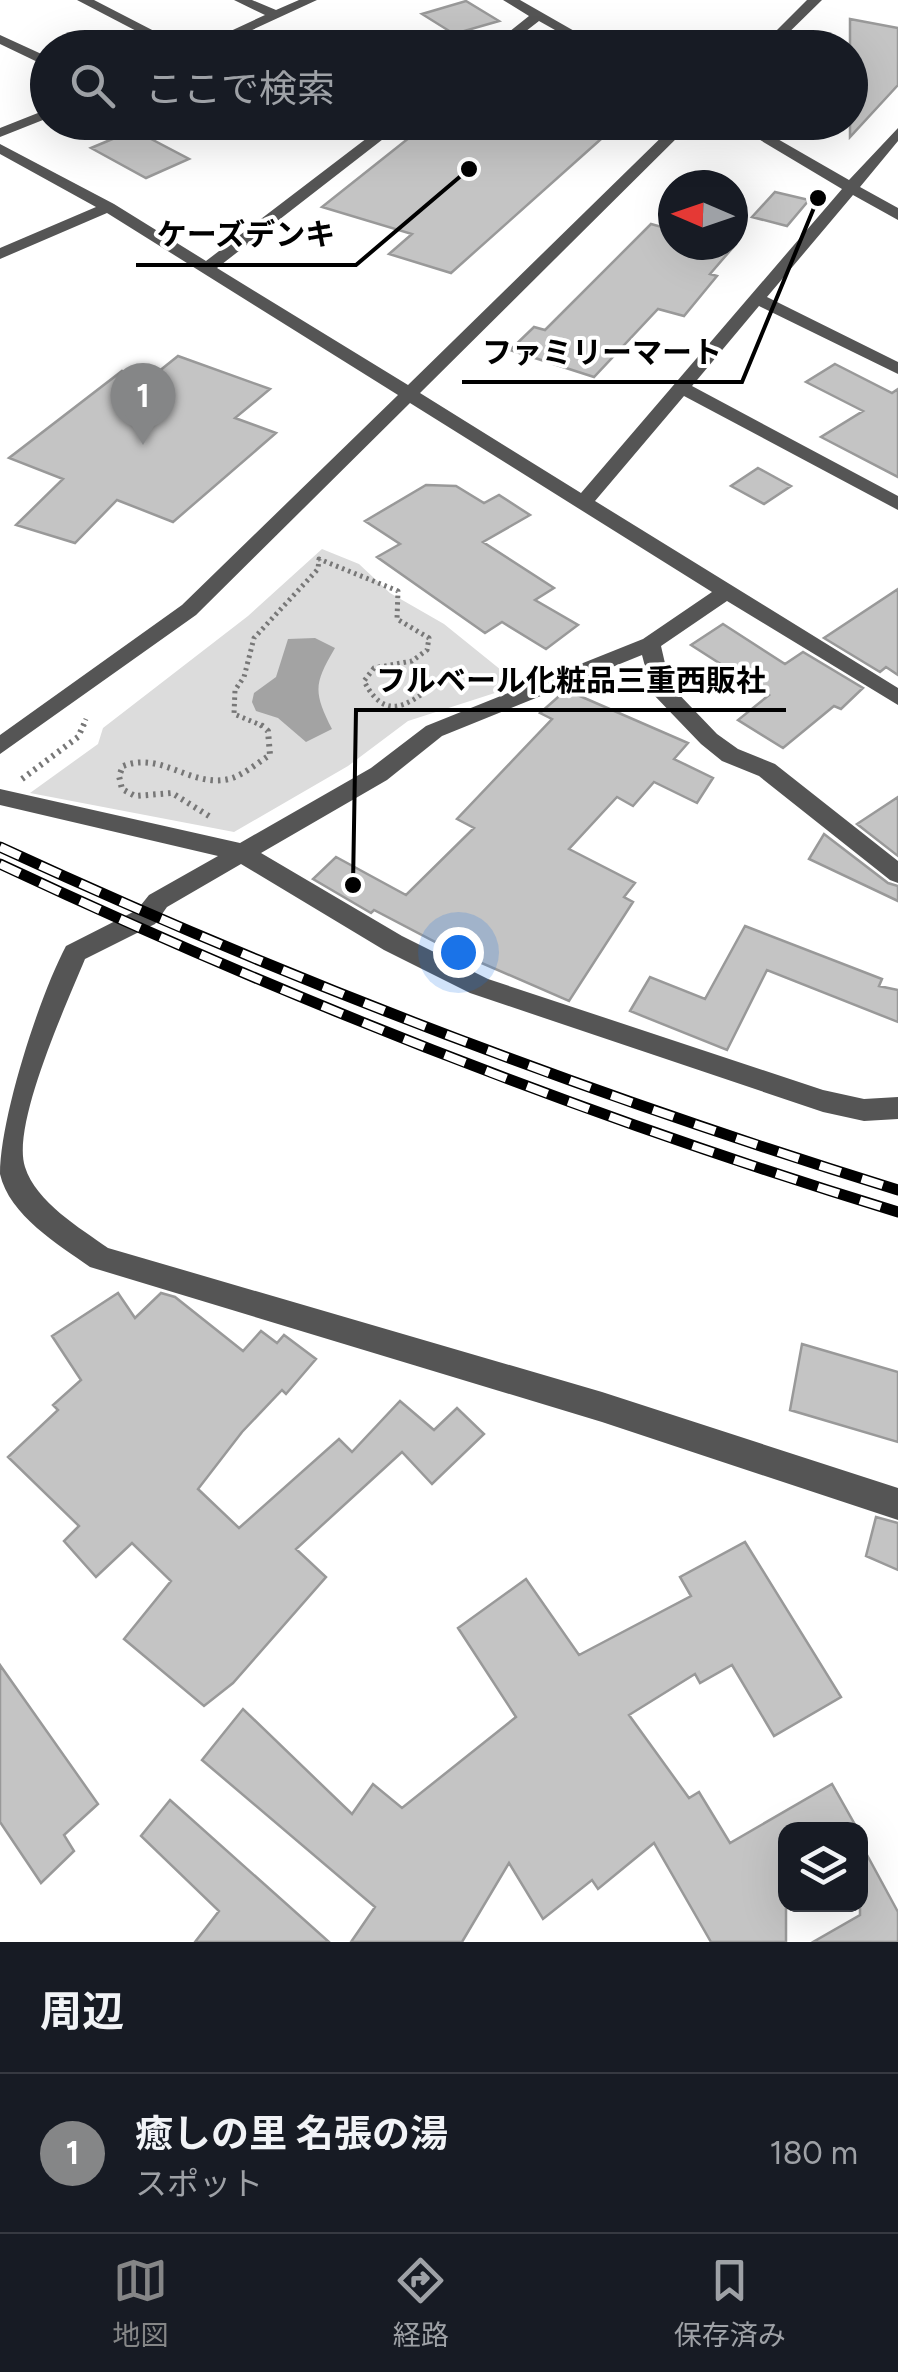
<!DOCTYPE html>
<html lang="ja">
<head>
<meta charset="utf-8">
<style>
  body { margin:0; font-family:Figtree,"Noto Sans JP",sans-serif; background:#20242c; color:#f1f3f6 }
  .controls { position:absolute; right:30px; bottom:30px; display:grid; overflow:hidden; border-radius:20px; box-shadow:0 10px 40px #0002 }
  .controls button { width:90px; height:90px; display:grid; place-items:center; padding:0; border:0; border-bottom:2px solid #363941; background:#171b24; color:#f1f3f6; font:50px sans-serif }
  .compass { position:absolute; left:658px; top:170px; width:90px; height:90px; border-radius:50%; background:#171b24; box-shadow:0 10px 40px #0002; rotate:272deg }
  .you { position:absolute; left:458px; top:952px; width:35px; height:35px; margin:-25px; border:8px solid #fff; border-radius:50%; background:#1a73e8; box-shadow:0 0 0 15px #1a73e833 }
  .badge { display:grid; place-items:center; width:65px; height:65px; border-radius:50%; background:#858687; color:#fff; font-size:32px; font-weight:700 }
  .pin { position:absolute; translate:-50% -82px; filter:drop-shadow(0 2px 5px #0008) }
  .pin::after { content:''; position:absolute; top:52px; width:35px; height:30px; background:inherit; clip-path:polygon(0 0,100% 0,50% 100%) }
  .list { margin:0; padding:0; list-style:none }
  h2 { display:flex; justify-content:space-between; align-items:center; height:130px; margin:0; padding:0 40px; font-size:42px }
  h2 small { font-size:32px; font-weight:400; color:#9ea1a6 }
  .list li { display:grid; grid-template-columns:65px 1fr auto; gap:30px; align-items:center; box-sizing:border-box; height:160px; padding:0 40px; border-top:2px solid #363941 }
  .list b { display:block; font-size:38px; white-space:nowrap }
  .list p { margin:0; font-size:32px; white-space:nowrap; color:#9ea1a6 }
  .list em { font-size:32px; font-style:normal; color:#9ea1a6 }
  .icon { flex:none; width:55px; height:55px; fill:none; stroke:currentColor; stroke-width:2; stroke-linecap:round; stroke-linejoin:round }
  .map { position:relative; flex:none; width:898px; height:1942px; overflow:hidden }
  .search { position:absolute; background:#171b24; box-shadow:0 10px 40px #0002; left:30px; right:30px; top:30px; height:110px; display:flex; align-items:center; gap:25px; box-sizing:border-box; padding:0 35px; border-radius:55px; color:#9ea1a6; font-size:38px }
  .sheet { height:290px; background:#171b24 }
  nav { display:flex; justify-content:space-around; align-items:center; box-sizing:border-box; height:140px; border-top:2px solid #363941; background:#171b24; font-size:28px; color:#9ea1a6 }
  nav a { display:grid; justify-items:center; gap:5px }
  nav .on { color:#858687 }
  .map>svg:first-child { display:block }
  .green { fill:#dcdcdc }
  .water { fill:#a3a3a3 }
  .building { fill:#c4c4c4; stroke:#999; stroke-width:2.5 }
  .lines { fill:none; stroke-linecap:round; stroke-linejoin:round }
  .path-far1 { stroke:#777; stroke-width:5; stroke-dasharray:2.5 4; stroke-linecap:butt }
  .path { stroke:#777; stroke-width:6; stroke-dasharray:2.5 5; stroke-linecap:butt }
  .minor { fill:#555; fill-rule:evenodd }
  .rail-casing { stroke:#000; stroke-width:11 }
  .rail { stroke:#fff; stroke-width:8; stroke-dasharray:22; stroke-linecap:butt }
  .leader { fill:none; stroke:#000; stroke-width:4 }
  .callout-dot { fill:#000; stroke:#fff; stroke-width:4 }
  .callout-label { font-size:30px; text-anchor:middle; font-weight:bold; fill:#000; stroke:#fff; stroke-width:8; stroke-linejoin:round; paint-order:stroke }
</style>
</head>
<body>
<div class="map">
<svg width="898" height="1942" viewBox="0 0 898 1942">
  <rect width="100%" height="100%" fill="#fff"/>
  <path class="green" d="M 322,549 L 359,564 L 390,593 L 444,624 L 501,670 L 498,692 L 408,721 L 348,766 L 234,832 L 30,793 L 98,744 L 103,728 L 248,616 Z"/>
  <path class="water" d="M 315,638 L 335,648 C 314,684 313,691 332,729 L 306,742 L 278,718 L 256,711 L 252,702 L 254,693 L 276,677 L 288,639 Z"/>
  <path class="building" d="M 466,1 L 499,21 L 454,34 L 422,14 Z
    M 850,19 L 898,28 L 898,85 L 850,137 Z
    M 429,122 L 579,122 L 610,131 L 451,273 L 389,254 L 412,234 L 322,207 Z
    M 134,130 L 189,159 L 146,178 L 91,148 Z
    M 775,192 L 809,200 L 787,226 L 752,217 Z
    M 651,224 L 673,230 L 673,245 L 735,245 L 710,274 L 717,276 L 684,316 L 658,309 L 594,377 L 510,350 L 534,327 L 545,330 Z
    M 178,356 L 270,389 L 235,418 L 276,433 L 173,522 L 117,500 L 75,543 L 16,525 L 63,479 L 9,458 L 122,371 L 148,380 Z
    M 835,364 L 892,393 L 898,389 L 898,477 L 821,437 L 863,411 L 806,382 Z
    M 758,468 L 791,486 L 764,504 L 731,486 Z
    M 426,485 L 456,486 L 484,503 L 499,495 L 530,515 L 483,542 L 554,588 L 535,600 L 578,625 L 546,649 L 502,622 L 485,633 L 377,557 L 400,544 L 365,521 Z
    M 898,589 L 898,675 L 886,667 L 880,672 L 824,638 Z
    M 723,624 L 785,664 L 803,652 L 863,688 L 841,709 L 834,706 L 783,748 L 738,720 L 769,695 L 691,645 Z
    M 566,690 L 688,743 L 674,759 L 713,778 L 697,803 L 654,782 L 633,806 L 617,797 L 569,849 L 635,883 L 624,897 L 633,902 L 569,1001 L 445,947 L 374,910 L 371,913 L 313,879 L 336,857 L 406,895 L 474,828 L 457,819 L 552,719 L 540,713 Z
    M 898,797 L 898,856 L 857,824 Z
    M 824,834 L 888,883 L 898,886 L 898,901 L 809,859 Z
    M 745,926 L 882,979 L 879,986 L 898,990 L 898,1022 L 767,970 L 727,1050 L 630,1011 L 650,977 L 705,999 Z
    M 118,1293 L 135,1318 L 161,1293 L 175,1297 L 243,1351 L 261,1331 L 277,1343 L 284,1335 L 316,1359 L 286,1394 L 282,1390 L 242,1432 L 198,1489 L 239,1528 L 339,1439 L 352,1452 L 400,1401 L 434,1430 L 457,1408 L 484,1434 L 432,1484 L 402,1452 L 296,1549 L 326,1577 L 233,1683 L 204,1706 L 124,1639 L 171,1581 L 132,1543 L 96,1577 L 64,1541 L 79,1526 L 8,1457 L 58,1410 L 53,1405 L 81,1380 L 52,1336 Z
    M 802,1344 L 898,1372 L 898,1442 L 790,1410 Z
    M 876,1517 L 898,1523 L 898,1570 L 866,1556 Z
    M 745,1542 L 841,1697 L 774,1736 L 732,1665 L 700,1683 L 695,1674 L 629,1715 L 689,1798 L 699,1792 L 730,1843 L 832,1784 L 858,1830 L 786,1830 L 786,1942 L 711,1942 L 654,1843 L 598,1889 L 592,1880 L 543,1919 L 509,1863 L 462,1942 L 351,1942 L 375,1907 L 202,1760 L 243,1709 L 352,1814 L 373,1784 L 402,1808 L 516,1717 L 458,1628 L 526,1579 L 579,1655 L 691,1596 L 680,1577 Z
    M 0,1665 L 98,1804 L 64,1835 L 74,1851 L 41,1883 L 0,1822 Z
    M 170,1800 L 329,1942 L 195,1942 L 219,1911 L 141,1836 Z
    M 860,1842 L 898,1912 L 898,1942 L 813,1942 L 860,1915 Z"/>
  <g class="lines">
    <path class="path-far1" d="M 83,726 L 86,719
      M 263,726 L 234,714 L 235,690 L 244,677 L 254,638 L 318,569 L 319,559 L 398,591 L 397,619 L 429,638 L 427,650 L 412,661 L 374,668 L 364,681 C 390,732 418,692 445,680 C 458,675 473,678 486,681"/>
    <path class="path" d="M 22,779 L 78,737 L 84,724
      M 209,816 L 172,793 L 135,796 L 122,789 L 119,776 L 123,766 C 162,751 191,788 229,779 C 244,775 257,763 270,755 L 268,731 L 260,724"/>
    <path class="minor" d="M 77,0 L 94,0 L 187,48 L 169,48 Z
      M 234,0 L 252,0 L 276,10 L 299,0 L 317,0 L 213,48 L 194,48 L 265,15 Z
      M 503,0 L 520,0 L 604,48 L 587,48 L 539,21 L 504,48 L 489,48 L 529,16 Z
      M 807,0 L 822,0 L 773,48 L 759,48 Z
      M 0,35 L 48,57 L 48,67 L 0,44 Z
      M 48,109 L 48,118 L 0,137 L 0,128 Z
      M 388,122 L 405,122 L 217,268 L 408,385 L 677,122 L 693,122 L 420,393 L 581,493 L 842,189 L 730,122 L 748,122 L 849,180 L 898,128 L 898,141 L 860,187 L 898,208 L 898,220 L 853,195 L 767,297 L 898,362 L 898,374 L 759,306 L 692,386 L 898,496 L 898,510 L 684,396 L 595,501 L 898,688 L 898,705 L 727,601 L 661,646 L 670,685 L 717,734 L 738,749 L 775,764 L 898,861 L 898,883 L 890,880 L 759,776 L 722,761 L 701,744 L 652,693 L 642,655 L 442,736 L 387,780 L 261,853 L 402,936 L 488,979 L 823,1090 L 864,1099 L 898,1097 L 898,1119 L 864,1121 L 823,1112 L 470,993 L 384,950 L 241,864 L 167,907 L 155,924 L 85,959 C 67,1003 11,1125 25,1167 C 36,1202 80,1228 108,1248 L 602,1392 L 898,1488 L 898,1520 L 602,1422 L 90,1267 C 59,1245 9,1215 0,1174 C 0,1118 39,997 66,946 L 137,910 L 149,895 L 218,856 L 0,805 L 0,789 L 240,843 L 371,768 L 426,726 L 643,639 L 712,592 L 410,403 L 196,615 L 0,754 L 0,735 L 182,605 L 398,395 L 107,213 L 0,259 L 0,248 L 96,207 L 0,154 L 0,144 L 114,204 L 206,261 Z"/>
    <g class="rail-casing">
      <path id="rail" d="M 0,847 C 292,982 591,1095 898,1190
        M 0,864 C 292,1001 590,1118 898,1212"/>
    </g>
    <use href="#rail" class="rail"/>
  </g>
  <path class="leader" d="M469 169L356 265H136M818 198L742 382H462M353 885L356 710H786"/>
  <g class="callout-dot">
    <circle cx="469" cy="169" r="10"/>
    <circle cx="818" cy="198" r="10"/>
    <circle cx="353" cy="885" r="10"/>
  </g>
  <g class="callout-label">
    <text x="246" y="245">ケーズデンキ</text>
    <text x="602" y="363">ファミリーマート</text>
    <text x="571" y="691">フルベール化粧品三重西販社</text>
  </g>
</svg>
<div class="controls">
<button><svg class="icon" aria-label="layers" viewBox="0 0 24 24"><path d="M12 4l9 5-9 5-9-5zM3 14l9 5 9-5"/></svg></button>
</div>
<svg class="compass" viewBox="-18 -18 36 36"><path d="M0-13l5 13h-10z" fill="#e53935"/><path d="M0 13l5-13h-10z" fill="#9ea1a6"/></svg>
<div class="you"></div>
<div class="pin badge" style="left:143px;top:445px">1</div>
<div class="search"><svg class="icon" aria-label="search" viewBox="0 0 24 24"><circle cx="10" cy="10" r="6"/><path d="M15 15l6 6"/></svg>ここで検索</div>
</div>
<section class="sheet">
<h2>周辺<small></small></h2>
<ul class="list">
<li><span class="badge">1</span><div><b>癒しの里 名張の湯</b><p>スポット</p></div><em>180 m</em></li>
</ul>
</section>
<nav>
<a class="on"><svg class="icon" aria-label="map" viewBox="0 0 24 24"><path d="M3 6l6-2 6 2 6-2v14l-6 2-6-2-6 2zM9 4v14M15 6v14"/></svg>地図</a>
<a><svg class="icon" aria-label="directions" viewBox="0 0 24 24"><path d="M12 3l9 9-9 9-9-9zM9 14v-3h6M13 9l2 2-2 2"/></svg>経路</a>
<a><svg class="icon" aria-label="saved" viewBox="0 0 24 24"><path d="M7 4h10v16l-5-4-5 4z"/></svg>保存済み</a>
</nav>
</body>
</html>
